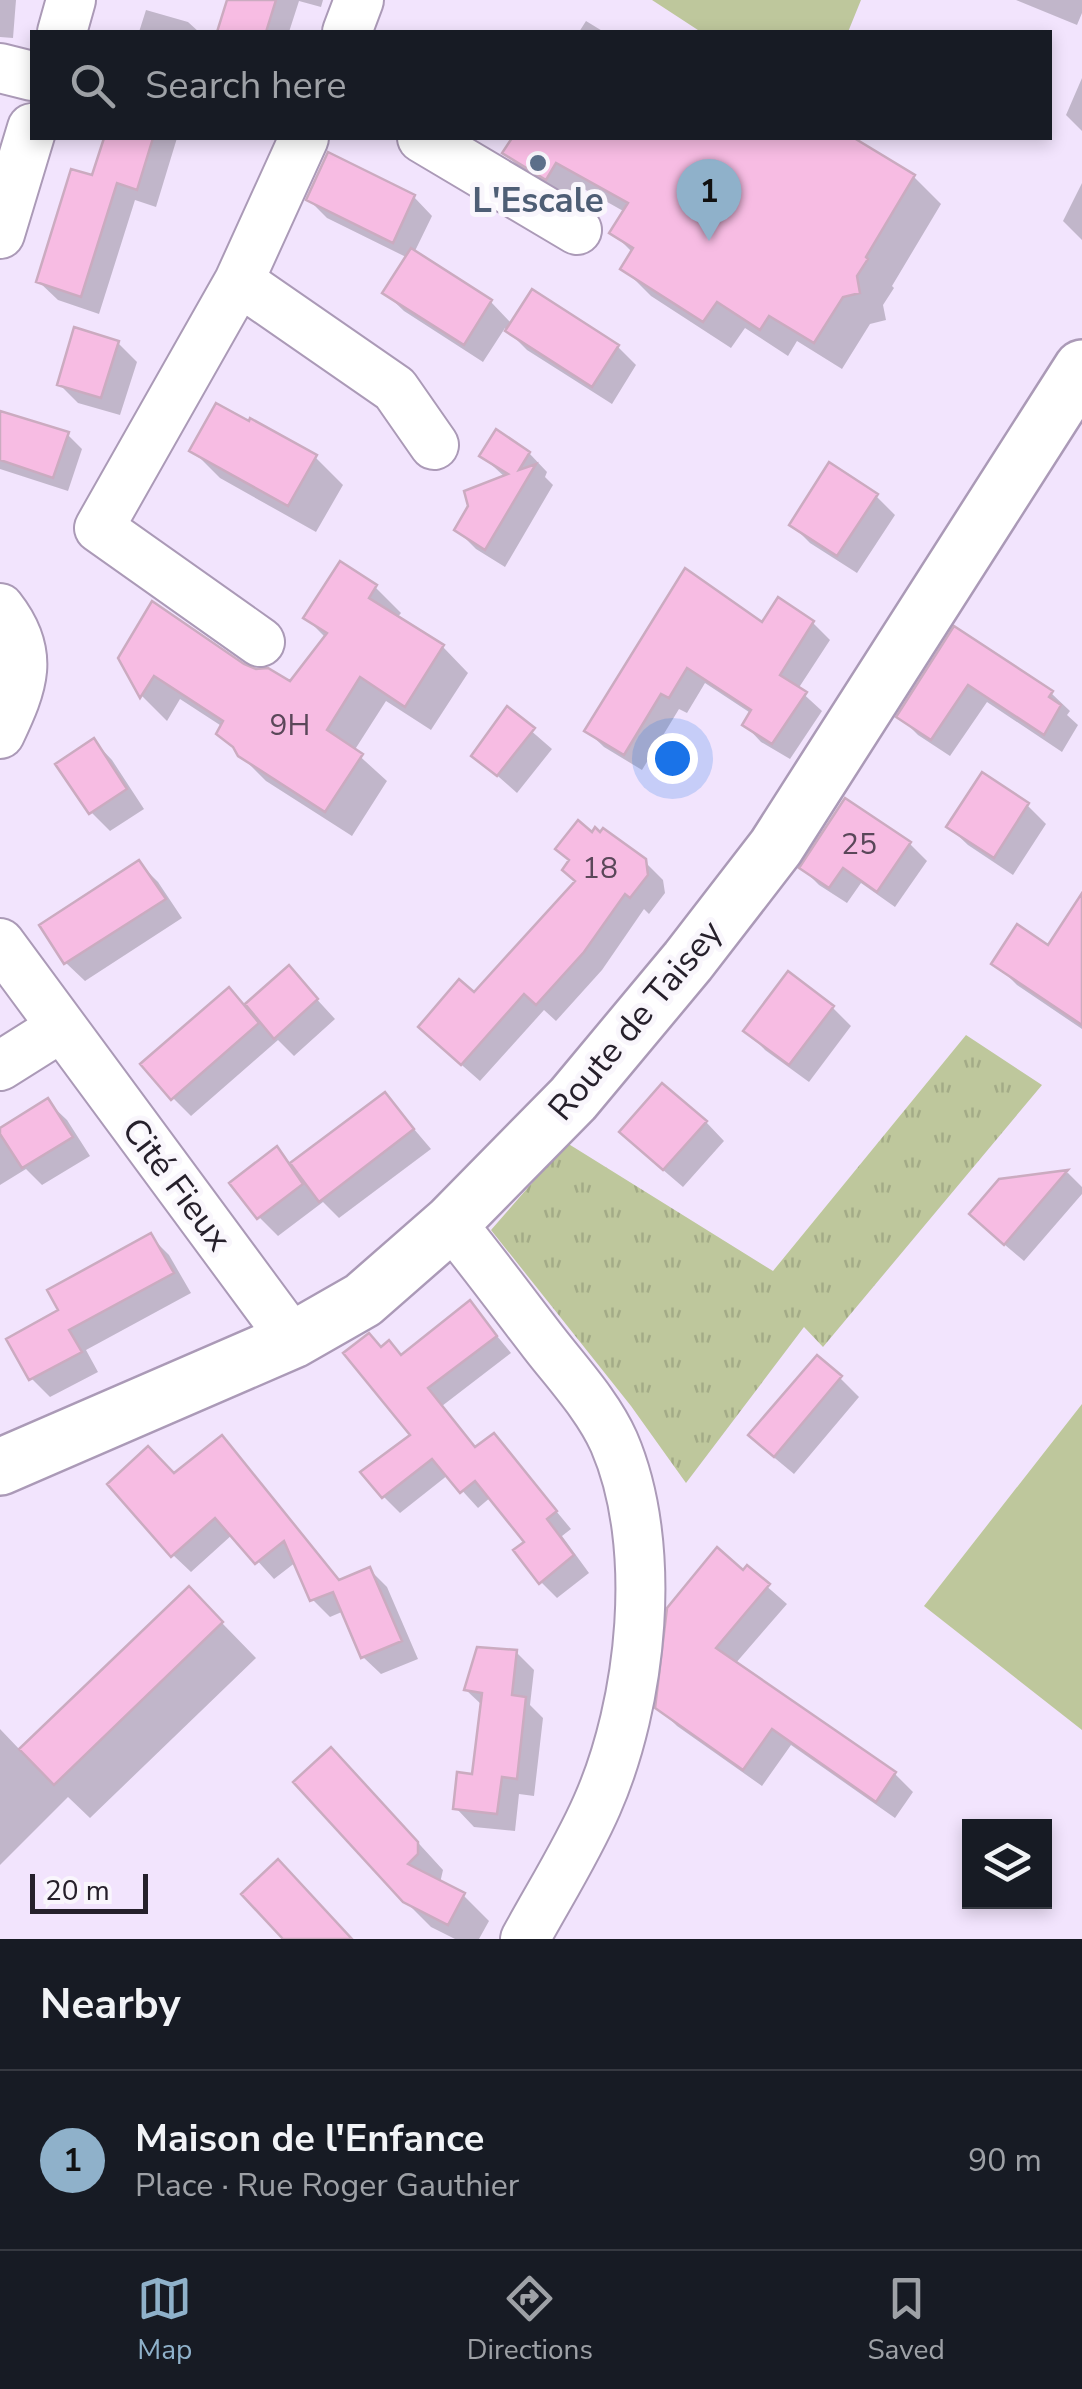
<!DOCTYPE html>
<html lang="en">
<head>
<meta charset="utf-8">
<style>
  body { margin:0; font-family:"Nunito Sans",sans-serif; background:#20242c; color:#f1f3f6 }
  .controls { position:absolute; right:30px; bottom:30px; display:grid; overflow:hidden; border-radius:0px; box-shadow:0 5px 15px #0003 }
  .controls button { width:90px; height:90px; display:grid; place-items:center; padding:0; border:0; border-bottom:2px solid #363941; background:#171b24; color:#f1f3f6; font:50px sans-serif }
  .scale { position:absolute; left:30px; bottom:25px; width:118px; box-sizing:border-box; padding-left:10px; border:5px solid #26202b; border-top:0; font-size:28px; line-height:35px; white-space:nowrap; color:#26202b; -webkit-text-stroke:8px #f9f6fc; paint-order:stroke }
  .you { position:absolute; left:672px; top:758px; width:35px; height:35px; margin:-25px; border:8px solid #fff; border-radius:50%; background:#1a73e8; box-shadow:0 0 0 15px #1a73e833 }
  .badge { display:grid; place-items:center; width:65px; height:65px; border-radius:50%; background:#8fb1ca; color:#111; font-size:32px; font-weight:700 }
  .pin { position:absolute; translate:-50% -82px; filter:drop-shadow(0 2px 5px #0008) }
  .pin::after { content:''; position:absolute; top:52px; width:35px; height:30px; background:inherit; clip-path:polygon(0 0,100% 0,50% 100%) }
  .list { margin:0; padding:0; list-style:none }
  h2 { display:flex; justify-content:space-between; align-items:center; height:130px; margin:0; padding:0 40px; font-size:42px }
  h2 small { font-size:32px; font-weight:400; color:#9ea1a6 }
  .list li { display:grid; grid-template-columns:65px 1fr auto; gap:30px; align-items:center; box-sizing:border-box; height:180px; padding:0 40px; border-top:2px solid #363941 }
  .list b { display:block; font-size:38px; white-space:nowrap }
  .list p { margin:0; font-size:32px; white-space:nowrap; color:#9ea1a6 }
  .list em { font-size:32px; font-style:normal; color:#9ea1a6 }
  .icon { flex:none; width:55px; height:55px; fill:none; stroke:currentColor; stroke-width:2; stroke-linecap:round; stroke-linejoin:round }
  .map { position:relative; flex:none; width:1082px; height:1939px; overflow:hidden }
  .search { position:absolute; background:#171b24; box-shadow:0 5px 15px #0003; left:30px; right:30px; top:30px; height:110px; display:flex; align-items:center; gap:25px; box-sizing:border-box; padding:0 35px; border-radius:0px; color:#9ea1a6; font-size:38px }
  .sheet { height:310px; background:#171b24 }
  nav { display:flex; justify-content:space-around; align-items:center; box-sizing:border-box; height:140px; border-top:2px solid #363941; background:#171b24; font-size:28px; color:#9ea1a6 }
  nav a { display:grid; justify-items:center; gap:5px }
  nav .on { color:#8fb1ca }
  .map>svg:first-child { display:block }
  .grass { fill:url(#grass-tufts) }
  .green { fill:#bec79c }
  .shadow { fill:#0003 }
  .building { fill:#f7bce3; stroke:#cbabc0; stroke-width:2.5 }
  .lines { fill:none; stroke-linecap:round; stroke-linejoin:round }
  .minor-casing { stroke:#ab9ab7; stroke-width:52 }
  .tertiary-casing { stroke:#ab9ab7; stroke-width:60 }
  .minor { stroke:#fff; stroke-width:48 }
  .tertiary { stroke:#fff; stroke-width:55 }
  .service-dot { fill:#5c6f8a; stroke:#f9f6fc; stroke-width:4 }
  .labels { text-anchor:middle; stroke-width:10; stroke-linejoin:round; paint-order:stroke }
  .number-label { font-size:30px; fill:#5a4759 }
  .service-label { font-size:35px; font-weight:bold; fill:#4e5e75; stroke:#f9f6fc }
  .street-label { font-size:35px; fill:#26202b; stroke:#f9f6fc }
</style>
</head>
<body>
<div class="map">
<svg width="1082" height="1939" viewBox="0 0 1082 1939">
  <defs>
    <pattern id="grass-tufts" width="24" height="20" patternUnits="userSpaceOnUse" patternTransform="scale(2.5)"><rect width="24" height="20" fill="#bec79c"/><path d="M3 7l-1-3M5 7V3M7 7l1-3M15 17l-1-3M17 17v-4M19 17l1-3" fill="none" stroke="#a3ab87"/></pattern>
  </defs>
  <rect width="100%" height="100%" fill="#f2e4fd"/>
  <path class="grass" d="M 966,1035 L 1042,1085 L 823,1347 L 804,1327 L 686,1483 L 631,1406 L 491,1230 L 567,1143 L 773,1271 Z"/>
  <path class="green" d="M 652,0 L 861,0 L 848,32 L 701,32 Z
    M 1082,1404 L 1082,1730 L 924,1606 Z"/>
  <path class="shadow" d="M 0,0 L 16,0 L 13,38 L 0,37 Z
    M 230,0 L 323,0 L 321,7 L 299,1 L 289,32 L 225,32 L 221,28 Z
    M 1016,0 L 1082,0 L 1082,13 L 1077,25 Z
    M 146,10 L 188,22 L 199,32 L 139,32 Z
    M 586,21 L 604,32 L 579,32 Z
    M 1082,78 L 1082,131 L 1066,115 Z
    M 107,138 L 177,138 L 156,207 L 135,200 L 99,314 L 58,300 L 39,282 L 94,179 Z
    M 515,138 L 850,138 L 914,177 L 941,204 L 892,286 L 894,288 L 883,305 L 886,320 L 870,324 L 842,369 L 797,341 L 788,356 L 745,328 L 731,348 L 651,296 L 623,268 L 633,253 L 612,232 L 625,212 L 584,189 L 574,205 L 532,181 L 505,153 Z
    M 1082,183 L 1082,240 L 1063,221 Z
    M 414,197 L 432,216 L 414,253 L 491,302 L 512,324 L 617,346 L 636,365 L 612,404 L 527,350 L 505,328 L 483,362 L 404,311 L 385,293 L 408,258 L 327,218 L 309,200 Z
    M 118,343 L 137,362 L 120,415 L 78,403 L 59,384 Z
    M 0,414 L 67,434 L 82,449 L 68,491 L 0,469 Z
    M 192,450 L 315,457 L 343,485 L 316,532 L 220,478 Z
    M 529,453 L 547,472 L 545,477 L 553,485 L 505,567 L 476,549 L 457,530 L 506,478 L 482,456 Z
    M 876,496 L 895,515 L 857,573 L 810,543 L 792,525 Z
    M 686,572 L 763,625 L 778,601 L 813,623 L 830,640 L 798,689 L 822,711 L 790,759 L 761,742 L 745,725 L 752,714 L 705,683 L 687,713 L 679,709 L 642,770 L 604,747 L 587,731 Z
    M 375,587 L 401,613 L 397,618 L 443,647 L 468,673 L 431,730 L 386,701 L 354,751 L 387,781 L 352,836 L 266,781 L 219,734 L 223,727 L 180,699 L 167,721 L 142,696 L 121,658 L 243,667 L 290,685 L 326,638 L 306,618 Z
    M 955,630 L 1051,693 L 1070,711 L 1067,715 L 1078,725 L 1062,752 L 987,702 L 950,756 L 918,735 L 899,716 Z
    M 507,710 L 552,749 L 517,793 L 474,755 Z
    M 94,741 L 112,760 L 144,809 L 110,831 L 91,812 Z
    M 845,801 L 910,844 L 927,861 L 895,907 L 861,883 L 847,903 L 819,885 L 802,868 Z
    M 1027,805 L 1046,824 L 1013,875 L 968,845 L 949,827 Z
    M 592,835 L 644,861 L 663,880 L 665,893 L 649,914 L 644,909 L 602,970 L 556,1021 L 544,1010 L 480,1081 L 439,1045 L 475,996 L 577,882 L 571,862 L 558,849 Z
    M 139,863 L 158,882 L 182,918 L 85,981 L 66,963 L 42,926 Z
    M 1082,919 L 1082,1029 L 1017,985 L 999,967 L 1048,948 Z
    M 289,969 L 335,1019 L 294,1056 L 278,1040 L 191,1116 L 173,1098 L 229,990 L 246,1007 Z
    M 833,1008 L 851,1026 L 809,1082 L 765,1050 L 747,1031 Z
    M 385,1095 L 431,1149 L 339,1218 L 323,1202 L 278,1236 L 259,1217 L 276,1150 L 292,1165 Z
    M 48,1102 L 67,1120 L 90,1156 L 42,1185 L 26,1169 L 0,1185 L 0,1127 L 2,1130 Z
    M 706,1122 L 724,1141 L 683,1187 L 641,1151 Z
    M 1068,1173 L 1082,1187 L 1082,1194 L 1024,1261 L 991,1233 L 1000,1181 Z
    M 150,1236 L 169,1255 L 191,1293 L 86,1350 L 98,1372 L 50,1397 L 31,1378 L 61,1311 Z
    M 470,1303 L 511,1353 L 442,1406 L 477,1449 L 494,1436 L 571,1529 L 562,1536 L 589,1573 L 557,1598 L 541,1582 L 527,1543 L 491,1497 L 478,1508 L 448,1475 L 400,1513 L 384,1497 L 413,1435 L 382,1349 L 402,1357 Z
    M 840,1378 L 859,1397 L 794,1474 L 770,1454 Z
    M 222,1438 L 341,1582 L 370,1570 L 387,1587 L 418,1659 L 381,1674 L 363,1657 L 344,1611 L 330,1617 L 312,1599 L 296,1562 L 274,1579 L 233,1534 L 191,1572 L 173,1555 L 174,1476 Z
    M 747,1569 L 787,1604 L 735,1664 L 895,1774 L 913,1792 L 895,1818 L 791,1745 L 762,1786 L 677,1726 L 658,1707 Z
    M 189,1589 L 256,1658 L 90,1818 L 68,1797 L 0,1865 L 0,1729 L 21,1751 Z
    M 516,1652 L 534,1670 L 530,1705 L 543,1718 L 534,1796 L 519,1794 L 515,1831 L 474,1827 L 456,1808 L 475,1777 L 483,1706 L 466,1690 Z
    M 357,1776 L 443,1870 L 440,1883 L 463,1895 L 489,1921 L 479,1939 L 455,1939 L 431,1927 L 404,1900 Z"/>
  <path class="building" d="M 227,0 L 276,0 L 266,32 L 217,32 Z
    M 104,138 L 153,138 L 137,190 L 117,183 L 81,297 L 36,282 L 71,169 L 92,175 Z
    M 512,138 L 854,138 L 915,175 L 866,257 L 868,259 L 857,276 L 860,293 L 843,297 L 814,343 L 769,316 L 760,330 L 717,302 L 703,322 L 620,269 L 633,248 L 609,233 L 628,203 L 556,163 L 546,180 L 502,153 Z
    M 328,152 L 415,195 L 393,243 L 306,200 Z
    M 411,248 L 492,300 L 464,345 L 382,293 Z
    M 532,289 L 619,345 L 592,387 L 505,331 Z
    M 74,327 L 119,341 L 101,398 L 57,385 Z
    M 216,403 L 249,421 L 250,418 L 317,455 L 288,506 L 189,451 Z
    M 0,411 L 69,432 L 53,478 L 0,460 Z
    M 496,429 L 530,452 L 519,470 L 536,464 L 485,550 L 454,530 L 468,506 L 464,491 L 508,474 L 479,456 Z
    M 829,462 L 878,494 L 837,556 L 789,525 Z
    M 340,561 L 377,585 L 369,598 L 444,645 L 405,707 L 360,677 L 327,730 L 363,754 L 325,812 L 238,756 L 233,747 L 216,734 L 223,721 L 154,676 L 140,698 L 118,658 L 152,601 L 244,664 L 256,669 L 268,668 L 290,681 L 327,633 L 303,618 Z
    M 685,568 L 762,622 L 778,597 L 814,621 L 780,675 L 807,692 L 772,744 L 742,725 L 751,710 L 687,668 L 669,698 L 661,694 L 624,755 L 584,731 Z
    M 954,626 L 1053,691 L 1049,697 L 1061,705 L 1044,735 L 968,685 L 931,740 L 896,717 Z
    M 507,706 L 535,728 L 497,776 L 471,756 Z
    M 94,738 L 127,789 L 89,814 L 55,764 Z
    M 982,772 L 1029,803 L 994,858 L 946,827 Z
    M 845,798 L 911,842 L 877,892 L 843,868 L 829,888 L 799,868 Z
    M 578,820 L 592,832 L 595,827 L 600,832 L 603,828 L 646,859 L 648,875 L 630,898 L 625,894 L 584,952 L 536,1005 L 524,994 L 461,1065 L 418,1027 L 459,979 L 474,992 L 575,881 L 562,870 L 569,860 L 555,849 Z
    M 139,860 L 166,899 L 64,964 L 39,925 Z
    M 1082,893 L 1082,1025 L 991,964 L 1017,924 L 1048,945 Z
    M 289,965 L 318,999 L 274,1039 L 245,1004 Z
    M 788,971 L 834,1006 L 789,1065 L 743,1031 Z
    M 229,987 L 259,1023 L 171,1100 L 140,1064 Z
    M 662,1083 L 707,1121 L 663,1170 L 619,1132 Z
    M 385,1092 L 414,1129 L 319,1202 L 290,1163 Z
    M 48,1098 L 73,1137 L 22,1168 L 0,1134 L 0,1128 Z
    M 277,1146 L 303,1184 L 257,1219 L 229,1183 Z
    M 1068,1170 L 1004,1245 L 969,1214 L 999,1179 Z
    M 151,1233 L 174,1273 L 69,1330 L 82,1352 L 29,1380 L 6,1339 L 58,1310 L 47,1290 Z
    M 470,1300 L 497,1336 L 428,1388 L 475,1447 L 494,1433 L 557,1511 L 547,1519 L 574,1555 L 539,1584 L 513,1550 L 524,1542 L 475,1481 L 460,1493 L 432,1459 L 382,1498 L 360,1472 L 410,1435 L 343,1353 L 369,1333 L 381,1347 L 389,1340 L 401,1355 Z
    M 817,1355 L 842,1376 L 774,1457 L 748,1435 Z
    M 222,1435 L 339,1580 L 370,1567 L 402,1641 L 361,1658 L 333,1592 L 310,1601 L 284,1541 L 255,1564 L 215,1518 L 171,1557 L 107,1484 L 148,1446 L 174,1473 Z
    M 717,1547 L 743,1570 L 747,1565 L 770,1584 L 716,1648 L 896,1772 L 876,1802 L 772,1729 L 743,1770 L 655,1708 L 667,1608 Z
    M 189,1586 L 223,1622 L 54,1785 L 19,1749 Z
    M 477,1647 L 517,1650 L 512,1695 L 526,1697 L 517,1779 L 502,1777 L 497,1814 L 453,1809 L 457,1772 L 472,1774 L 482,1693 L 464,1690 Z
    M 331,1747 L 418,1842 L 418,1854 L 408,1864 L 465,1893 L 448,1925 L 403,1902 L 293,1782 Z
    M 278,1859 L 352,1939 L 283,1939 L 241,1894 Z"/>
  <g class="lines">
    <g class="minor-casing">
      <path id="minor" d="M 62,32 L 71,0
        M 347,32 L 359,0
        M 0,68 L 32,76
        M 422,138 L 577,230
        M 0,234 L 32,128
        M 239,281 L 395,389 L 434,445
        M 0,608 C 36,654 23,685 0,734
        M 260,642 L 99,528 L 239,281 L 304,138
        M 0,943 L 293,1340
        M 0,1066 L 62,1027
        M 451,1223 C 483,1262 513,1303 544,1343 C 568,1374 598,1406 614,1442 C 659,1546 642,1703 597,1805 C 577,1851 549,1895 525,1939"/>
    </g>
    <g class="tertiary-casing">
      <path id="tertiary" d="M 0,1467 L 293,1340 L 363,1300 L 451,1223 L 573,1099 L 688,961 L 776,847 L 1082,368"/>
    </g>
    <use href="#minor" class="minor"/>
    <use href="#tertiary" class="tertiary"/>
  </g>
  <circle class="service-dot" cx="538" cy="163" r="10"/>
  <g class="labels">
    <g class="number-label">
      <text x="290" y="735">9H</text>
      <text x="859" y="854">25</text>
      <text x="600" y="878">18</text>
    </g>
    <g class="service-label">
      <text x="538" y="212">L'Escale</text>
    </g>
    <g class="street-label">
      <text transform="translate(635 1020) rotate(-50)" y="12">Route de Taisey</text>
      <text transform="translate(177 1184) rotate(53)" y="12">Cité Fieux</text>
    </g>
  </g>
</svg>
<div class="controls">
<button><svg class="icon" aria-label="layers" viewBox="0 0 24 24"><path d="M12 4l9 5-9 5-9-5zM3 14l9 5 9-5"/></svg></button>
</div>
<div class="scale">20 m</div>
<div class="you"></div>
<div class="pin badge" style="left:709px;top:241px">1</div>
<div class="search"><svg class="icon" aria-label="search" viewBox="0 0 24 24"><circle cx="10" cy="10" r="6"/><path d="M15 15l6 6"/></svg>Search here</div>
</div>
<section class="sheet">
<h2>Nearby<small></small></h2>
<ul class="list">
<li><span class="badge">1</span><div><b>Maison de l'Enfance</b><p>Place · Rue Roger Gauthier</p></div><em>90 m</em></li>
</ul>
</section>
<nav>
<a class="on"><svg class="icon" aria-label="map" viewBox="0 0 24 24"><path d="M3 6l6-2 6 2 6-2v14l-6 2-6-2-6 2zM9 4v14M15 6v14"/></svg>Map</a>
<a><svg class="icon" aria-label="directions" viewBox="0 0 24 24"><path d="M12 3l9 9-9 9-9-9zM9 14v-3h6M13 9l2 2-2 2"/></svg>Directions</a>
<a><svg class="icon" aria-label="saved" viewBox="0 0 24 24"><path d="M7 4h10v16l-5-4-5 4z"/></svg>Saved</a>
</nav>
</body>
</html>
